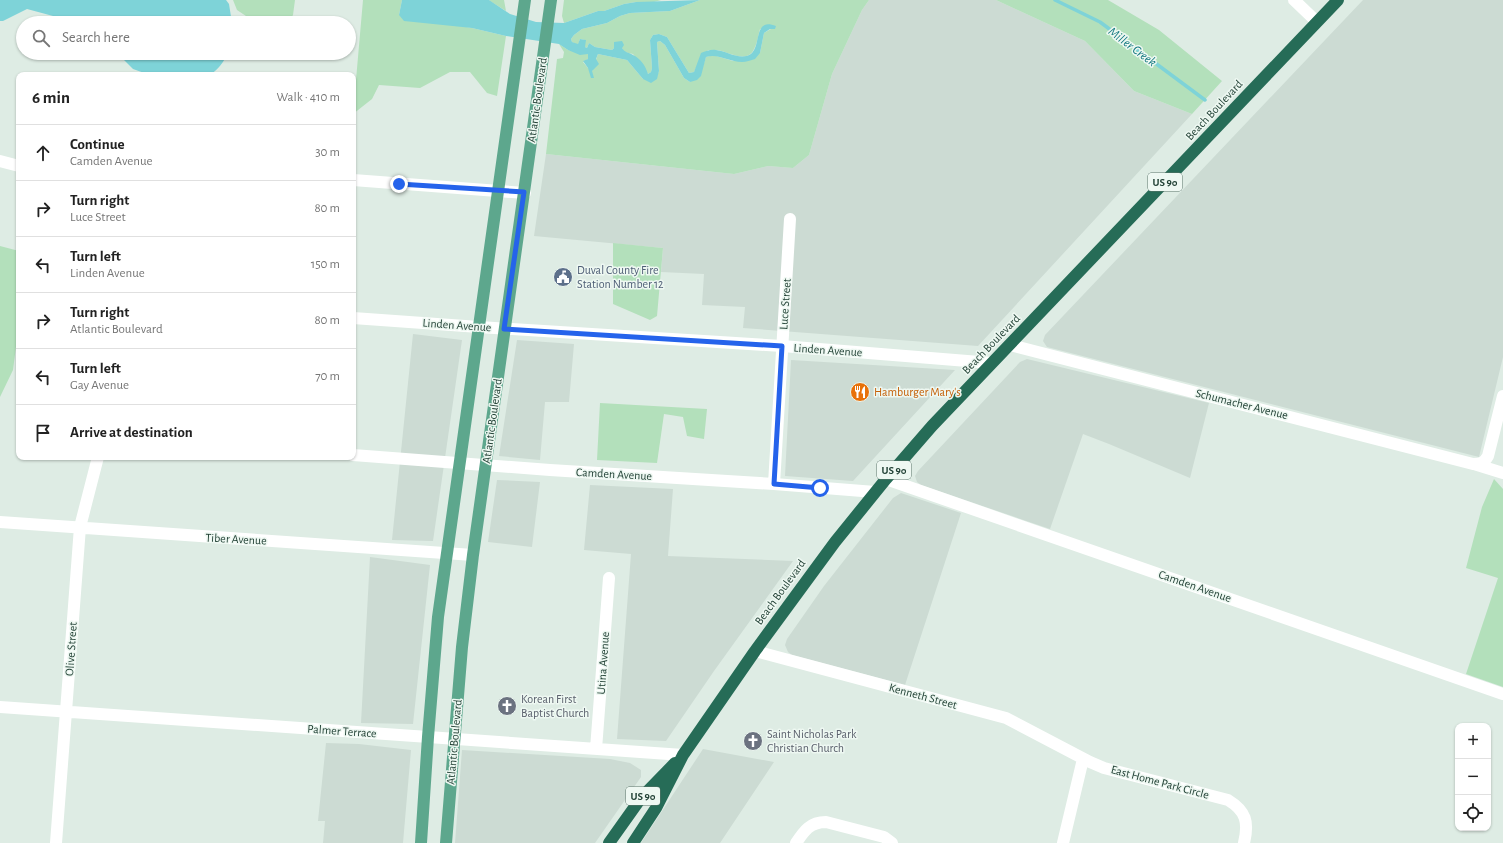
<!DOCTYPE html>
<html lang="en">
<head>
<meta charset="utf-8">
<style>
  body { margin:0; font-family:"Alegreya Sans",sans-serif; background:#f6f6f6; color:#222 }
  .controls { position:absolute; right:12px; bottom:12px; display:grid; overflow:hidden; border-radius:8px; box-shadow:0 1px 3px #0004 }
  .controls button { width:36px; height:36px; display:grid; place-items:center; padding:0; border:0; border-bottom:1px solid #e0e0e0; background:#fff; color:#222; font:20px sans-serif }
  .stop { position:absolute; width:12px; height:12px; margin:-9px; border:3px solid #2563eb; border-radius:50%; background:#fff }
  .stop.end { background:#2563eb; border-color:#fff; box-shadow:0 1px 4px #0008 }
  .list { margin:0; padding:0; list-style:none }
  h2 { display:flex; justify-content:space-between; align-items:center; height:52px; margin:0; padding:0 16px; font-size:17px }
  h2 small { font-size:13px; font-weight:400; color:#767676 }
  .list li { display:grid; grid-template-columns:26px 1fr auto; gap:12px; align-items:center; box-sizing:border-box; height:56px; padding:0 16px; border-top:1px solid #e0e0e0 }
  .list b { display:block; font-size:15px; white-space:nowrap }
  .list p { margin:0; font-size:13px; white-space:nowrap; color:#767676 }
  .list em { font-size:13px; font-style:normal; color:#767676 }
  .icon { flex:none; width:22px; height:22px; fill:none; stroke:currentColor; stroke-width:2; stroke-linecap:round; stroke-linejoin:round }
  .map { position:relative; flex:none; width:1503px; height:843px; overflow:hidden }
  .search { position:absolute; background:#fff; box-shadow:0 1px 3px #0004; left:16px; top:16px; width:340px; height:44px; display:flex; align-items:center; gap:10px; box-sizing:border-box; padding:0 14px; border-radius:22px; color:#767676; font-size:15px }
  .panel { position:absolute; background:#fff; box-shadow:0 1px 3px #0004; left:16px; top:72px; width:340px; height:388px; border-radius:8px }
  .map>svg:first-child { display:block }
  .built { fill:#ccdbd3 }
  .green { fill:#b3e0bb }
  .water { fill:#7ed3d8 }
  .lines { fill:none; stroke-linecap:round; stroke-linejoin:round }
  .stream { stroke:#7ed3d8; stroke-width:3.5 }
  .street { stroke:#fff; stroke-width:12 }
  .secondary { stroke:#fff; stroke-width:12 }
  .primary { stroke:#5da78d; stroke-width:12 }
  .highway { stroke:#266c57; stroke-width:12 }
  .route { stroke:#2563eb; stroke-width:5 }
  .labels { text-anchor:middle; stroke-width:3; stroke-linejoin:round; paint-order:stroke }
  .shield { fill:#eef8f2; stroke:#5c756b; stroke-width:1 }
  .shield-label { font-size:11px; font-weight:bold; fill:#1d3d31 }
  .street-label { font-size:12px; fill:#1d3d31; stroke:#eef8f2 }
  .service-label { font-size:12px; fill:#4e5e75; stroke:#eef8f2; text-anchor:start }
  .food-label { font-size:12px; fill:#c56008; stroke:#eef8f2; text-anchor:start }
  .worship-label { font-size:12px; fill:#5b616d; stroke:#eef8f2; text-anchor:start }
  .water-label { font-size:13px; font-style:italic; fill:#11777f; stroke:#eef8f2 }
</style>
</head>
<body>
<div class="map">
<svg width="1503" height="843" viewBox="0 0 1503 843">
  <rect width="100%" height="100%" fill="#deece4"/>
  <path class="built" d="M 869,0 L 996,0 L 1085,41 L 1134,91 L 1192,114 L 978,346 L 743,328 L 745,307 L 702,305 L 704,274 L 661,272 L 663,248 L 534,236 L 546,154 L 734,174 L 768,166 L 793,168 L 809,155 L 832,74 L 862,10 Z
    M 1363,0 L 1503,0 L 1503,357 L 1479,457 L 1047,347 L 1043,341 L 1045,335 Z
    M 413,334 L 462,340 L 433,541 L 392,540 Z
    M 517,340 L 574,344 L 569,402 L 545,402 L 540,460 L 499,456 Z
    M 1027,359 L 1209,403 L 1190,478 L 1109,444 L 1083,434 L 1050,529 L 921,485 L 917,482 L 915,476 L 918,471 L 1020,362 Z
    M 791,360 L 955,370 L 853,481 L 785,476 Z
    M 497,480 L 540,482 L 532,547 L 488,542 Z
    M 590,485 L 673,489 L 668,556 L 793,561 L 714,671 L 666,741 L 617,739 L 631,554 L 584,550 Z
    M 901,493 L 961,513 L 905,685 L 792,655 L 788,652 L 785,645 L 787,639 L 824,586 L 893,498 Z
    M 370,557 L 430,565 L 413,724 L 361,723 Z
    M 326,743 L 359,744 L 411,750 L 403,843 L 323,843 L 325,821 L 318,821 Z
    M 703,749 L 774,762 L 720,843 L 641,843 Z
    M 462,750 L 610,759 L 630,763 L 641,770 L 641,777 L 595,843 L 455,843 Z"/>
  <path class="green" d="M 233,0 L 295,0 L 293,15 L 288,23 L 252,23 L 252,20 L 237,10 Z
    M 363,0 L 402,0 L 399,15 L 472,28 L 506,36 L 497,96 L 487,93 L 470,72 L 450,72 L 420,88 L 379,85 L 372,99 L 353,114 Z
    M 489,0 L 504,0 L 506,11 L 490,1 Z
    M 564,0 L 661,0 L 654,2 L 636,2 L 624,4 L 604,11 L 598,11 L 564,23 L 562,16 Z
    M 700,0 L 869,0 L 862,10 L 832,74 L 809,155 L 793,168 L 768,166 L 734,174 L 546,154 L 557,59 L 563,58 L 564,52 L 559,44 L 568,50 L 589,54 L 588,59 L 583,62 L 588,68 L 592,71 L 598,54 L 627,60 L 643,79 L 656,79 L 659,71 L 657,42 L 660,41 L 665,45 L 684,78 L 690,82 L 703,66 L 706,57 L 713,55 L 733,61 L 760,53 L 764,33 L 776,26 L 760,29 C 758,36 757,45 753,51 C 746,63 728,52 718,50 C 715,50 711,50 708,50 L 697,66 L 694,72 L 689,73 L 667,37 L 659,34 L 653,35 L 650,40 L 652,68 L 651,72 L 648,74 L 633,54 L 624,52 L 622,48 L 614,48 L 612,50 L 595,47 L 589,43 L 587,48 L 585,47 L 585,40 L 580,39 L 578,45 L 572,42 L 571,39 L 574,35 L 582,29 L 607,23 L 620,16 L 630,13 L 670,11 Z
    M 996,0 L 1108,0 L 1159,30 L 1222,81 L 1192,114 L 1134,91 L 1085,41 Z
    M 613,243 L 663,248 L 657,316 L 650,320 L 613,304 Z
    M 0,246 L 19,251 L 19,323 L 13,370 L 0,397 Z
    M 600,403 L 707,409 L 704,439 L 687,436 L 683,417 L 664,414 L 657,463 L 597,460 Z
    M 1494,479 L 1503,489 L 1503,687 L 1466,674 L 1498,578 L 1466,568 L 1482,507 Z"/>
  <path class="water" d="M 0,0 L 226,0 L 229,4 L 232,23 L 79,23 L 27,9 L 3,21 L 0,21 Z
    M 402,0 L 489,0 L 510,14 L 536,22 L 564,23 L 598,11 L 604,11 L 624,4 L 636,2 L 700,0 L 670,11 L 630,13 L 620,16 L 607,23 L 582,29 L 574,35 L 571,39 L 572,42 L 578,44 L 580,39 L 586,40 L 585,47 L 587,48 L 589,43 L 595,47 L 612,50 L 614,48 L 614,42 L 622,41 L 624,45 L 622,48 C 625,53 628,52 633,55 C 641,59 645,65 648,74 L 651,72 L 652,68 L 650,40 L 653,35 L 659,34 L 667,37 L 689,73 L 694,72 L 701,53 C 706,51 711,49 716,50 C 727,51 742,62 752,53 C 761,44 754,17 776,26 L 775,29 L 770,29 L 764,33 L 760,53 L 755,59 C 751,60 746,62 742,62 C 729,62 718,53 706,57 L 701,76 L 697,80 L 690,82 L 684,78 L 665,45 L 660,41 L 657,42 L 659,71 L 657,79 L 651,83 L 643,79 L 627,60 L 598,54 L 596,59 L 599,64 L 592,71 L 594,78 L 591,78 L 588,68 L 583,61 L 588,59 L 588,54 L 580,55 L 568,50 L 559,44 L 506,36 L 472,28 L 404,21 L 399,15 Z
    M 117,53 L 227,53 C 225,62 217,70 210,75 L 150,75 L 133,69 Z"/>
  <g class="lines">
    <path class="stream" d="M 1055,0 L 1100,22 L 1205,100"/>
    <path class="street" d="M 1294,0 L 1317,22
      M 0,161 L 19,166
      M 353,180 L 525,193
      M 353,318 L 479,327
      M 1010,345 L 1473,464 C 1481,464 1484,463 1488,456 L 1503,396
      M 353,455 L 550,470 L 774,484 L 875,492
      M 1474,464 L 1503,473
      M 886,479 L 1503,694
      M 774,484 L 790,219
      M 0,522 L 473,555
      M 755,651 L 1006,718 L 1090,762 L 1104,768 L 1228,800 C 1246,811 1249,822 1244,843
      M 0,707 L 683,755
      M 596,749 L 609,578
      M 56,843 L 80,527 L 98,457
      M 796,843 C 804,831 810,822 826,822 L 884,837 L 892,843
      M 1063,843 L 1083,759"/>
    <path class="secondary" d="M 479,327 L 782,346 L 992,363"/>
    <path class="primary" d="M 421,843 L 428,737 L 438,617 L 525,0
      M 446,843 L 462,647 L 473,555 L 551,0"/>
    <path class="highway" d="M 609,843 L 641,798 L 675,763
      M 633,843 L 656,808 L 683,755 L 755,651 L 835,542 L 886,479 L 932,426 L 1338,0"/>
  </g>
  <g class="lines">
    <path class="route" d="M 399,184 L 524,192 L 504,329 L 782,346 L 774,484 L 820,488"/>
  </g>
  <defs>
    <g id="civic-disc" transform="scale(1)"><circle r="9.5" fill="#5c6f8a" stroke="#eef8f2"/><path d="M-.6-6.5H3V-4.5H.6V-3L4-1V1h2V6H-6V1h2V-1L-.6-3ZM-1.2 2.5V6h2.4V2.5Z" fill="#fff"/></g>
    <g id="restaurant-disc" transform="scale(1)"><circle r="9.5" fill="#e8710a" stroke="#eef8f2"/><path d="M-5-6h1v4h1v-4h1v4h1v-4h1v5L-1.5 .5V6h-2V.5L-5-1ZM5-6V6H3V1.5H1.5Q1.5-4 5-6Z" fill="#fff"/></g>
    <g id="church-disc" transform="scale(1)"><circle r="9.5" fill="#6b7280" stroke="#eef8f2"/><path d="M-1.2-6h2.4v3.5h3.3v2.4h-3.3V6h-2.4V-.1h-3.3v-2.4h3.3Z" fill="#fff"/></g>
  </defs>
  <g fill-rule="evenodd">
    <use href="#civic-disc" x="563" y="277"/>
    <use href="#restaurant-disc" x="860" y="392"/>
    <use href="#church-disc" x="507" y="706"/>
    <use href="#church-disc" x="753" y="741"/>
  </g>
  <g class="labels">
    <g class="shield">
      <rect x="1148" y="173" width="34" height="18" rx="3"/>
      <rect x="877" y="461" width="34" height="18" rx="3"/>
      <rect x="626" y="787" width="34" height="18" rx="3"/>
    </g>
    <g class="shield-label">
      <text x="1165" y="186">US 90</text>
      <text x="894" y="474">US 90</text>
      <text x="643" y="800">US 90</text>
    </g>
    <g class="street-label">
      <text transform="translate(537 100) rotate(-82)" y="4">Atlantic Boulevard</text>
      <text transform="translate(1214 110) rotate(-47)" y="4">Beach Boulevard</text>
      <text transform="translate(785 304) rotate(-86)" y="4">Luce Street</text>
      <text transform="translate(457 325) rotate(4)" y="4">Linden Avenue</text>
      <text transform="translate(991 344) rotate(-46)" y="4">Beach Boulevard</text>
      <text transform="translate(828 350) rotate(4)" y="4">Linden Avenue</text>
      <text transform="translate(1242 404) rotate(14)" y="4">Schumacher Avenue</text>
      <text transform="translate(492 421) rotate(-82)" y="4">Atlantic Boulevard</text>
      <text transform="translate(614 474) rotate(3)" y="4">Camden Avenue</text>
      <text transform="translate(236 539) rotate(3)" y="4">Tiber Avenue</text>
      <text transform="translate(1195 586) rotate(19)" y="4">Camden Avenue</text>
      <text transform="translate(780 592) rotate(-54)" y="4">Beach Boulevard</text>
      <text transform="translate(71 649) rotate(-86)" y="4">Olive Street</text>
      <text transform="translate(603 663) rotate(-86)" y="4">Utina Avenue</text>
      <text transform="translate(923 696) rotate(15)" y="4">Kenneth Street</text>
      <text transform="translate(342 731) rotate(4)" y="4">Palmer Terrace</text>
      <text transform="translate(454 742) rotate(-85)" y="4">Atlantic Boulevard</text>
      <text transform="translate(1160 782) rotate(15)" y="4">East Home Park Circle</text>
    </g>
    <g class="service-label">
      <text x="577" y="274">Duval County Fire<tspan x="577" dy="14">Station Number 12</tspan></text>
    </g>
    <g class="food-label">
      <text x="874" y="396">Hamburger Mary's</text>
    </g>
    <g class="worship-label">
      <text x="521" y="703">Korean First<tspan x="521" dy="14">Baptist Church</tspan></text>
      <text x="767" y="738">Saint Nicholas Park<tspan x="767" dy="14">Christian Church</tspan></text>
    </g>
    <g class="water-label">
      <text transform="translate(1133 46) rotate(37)" y="5">Miller Creek</text>
    </g>
  </g>
</svg>
<div class="controls">
<button>+</button>
<button>−</button>
<button><svg class="icon" aria-label="locate" viewBox="0 0 24 24"><circle cx="12" cy="12" r="6"/><path d="M12 2v4M12 18v4M2 12h4M18 12h4"/></svg></button>
</div>
<div class="stop" style="left:820px;top:488px"></div>
<div class="stop end" style="left:399px;top:184px"></div>
<div class="search"><svg class="icon" aria-label="search" viewBox="0 0 24 24"><circle cx="10" cy="10" r="6"/><path d="M15 15l6 6"/></svg>Search here</div>
<section class="panel">
<h2>6 min<small>Walk · 410 m</small></h2>
<ul class="list">
<li><svg class="icon" aria-label="ahead" viewBox="0 0 24 24"><path d="M12 20V5M6 11l6-6 6 6"/></svg><div><b>Continue</b><p>Camden Avenue</p></div><em>30 m</em></li>
<li><svg class="icon" aria-label="right" viewBox="0 0 24 24"><path d="M7 20v-9h11M14 6l5 5-5 5"/></svg><div><b>Turn right</b><p>Luce Street</p></div><em>80 m</em></li>
<li><svg class="icon" aria-label="left" viewBox="0 0 24 24"><path d="M17 20v-9H6M10 6l-5 5 5 5"/></svg><div><b>Turn left</b><p>Linden Avenue</p></div><em>150 m</em></li>
<li><svg class="icon" aria-label="right" viewBox="0 0 24 24"><path d="M7 20v-9h11M14 6l5 5-5 5"/></svg><div><b>Turn right</b><p>Atlantic Boulevard</p></div><em>80 m</em></li>
<li><svg class="icon" aria-label="left" viewBox="0 0 24 24"><path d="M17 20v-9H6M10 6l-5 5 5 5"/></svg><div><b>Turn left</b><p>Gay Avenue</p></div><em>70 m</em></li>
<li><svg class="icon" aria-label="arrive" viewBox="0 0 24 24"><path d="M6 21V4h12l-3 4 3 4H6"/></svg><div><b>Arrive at destination</b></div></li>
</ul>
</section>
</div>
</body>
</html>
